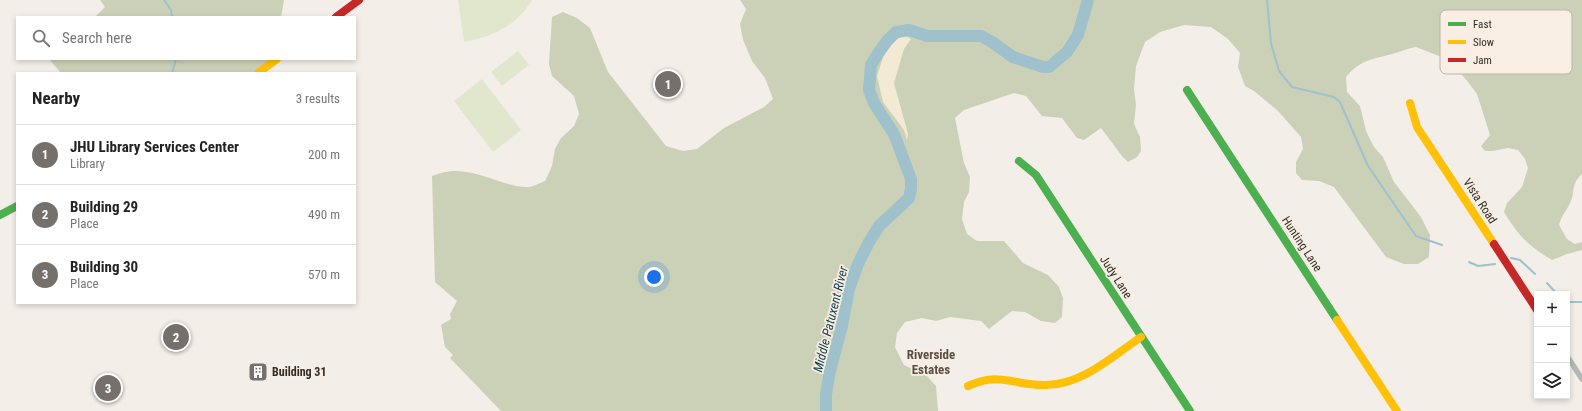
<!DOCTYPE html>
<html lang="en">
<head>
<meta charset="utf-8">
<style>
  body { margin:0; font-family:"Roboto Condensed",sans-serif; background:#f2f2f2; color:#222 }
  .controls { position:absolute; right:12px; bottom:12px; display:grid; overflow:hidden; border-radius:0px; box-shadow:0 2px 6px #0003 }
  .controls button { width:36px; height:36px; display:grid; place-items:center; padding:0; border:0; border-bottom:1px solid #e0e0e0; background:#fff; color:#222; font:20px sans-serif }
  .you { position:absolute; left:654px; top:277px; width:14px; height:14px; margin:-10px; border:3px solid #fff; border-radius:50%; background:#1a73e8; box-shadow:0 0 0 6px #1a73e833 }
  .badge { display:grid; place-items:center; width:26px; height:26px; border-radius:50%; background:#75706b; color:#fff; font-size:13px; font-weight:700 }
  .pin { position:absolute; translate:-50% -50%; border:2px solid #fff; box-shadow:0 1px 4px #0006 }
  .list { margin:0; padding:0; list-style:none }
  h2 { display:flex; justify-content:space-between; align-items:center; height:52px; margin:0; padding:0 16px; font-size:17px }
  h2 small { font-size:13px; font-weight:400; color:#767676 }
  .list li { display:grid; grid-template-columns:26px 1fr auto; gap:12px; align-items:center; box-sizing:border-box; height:60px; padding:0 16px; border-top:1px solid #e0e0e0 }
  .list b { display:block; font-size:15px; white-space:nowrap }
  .list p { margin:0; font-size:13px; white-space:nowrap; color:#767676 }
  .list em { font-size:13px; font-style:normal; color:#767676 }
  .icon { flex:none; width:22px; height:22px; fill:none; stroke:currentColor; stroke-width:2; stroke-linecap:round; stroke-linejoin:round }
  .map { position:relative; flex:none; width:1582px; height:411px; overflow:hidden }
  .search { position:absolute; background:#fff; box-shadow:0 2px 6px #0003; left:16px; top:16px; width:340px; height:44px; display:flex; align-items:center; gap:10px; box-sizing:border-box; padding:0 14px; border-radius:0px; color:#767676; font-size:15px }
  .panel { position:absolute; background:#fff; box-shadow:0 2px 6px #0003; left:16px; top:72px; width:340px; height:232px; border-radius:0px }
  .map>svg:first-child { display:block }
  .green { fill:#e1e7cc }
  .forest { fill:#cbd1b7 }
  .sand { fill:#f2ead3 }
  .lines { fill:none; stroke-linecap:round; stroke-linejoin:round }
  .stream { stroke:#9ec1cb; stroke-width:2 }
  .river { stroke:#9ec1cb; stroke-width:12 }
  .street { stroke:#b3b9b7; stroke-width:5.5 }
  .fast { stroke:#4caf50; stroke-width:8 }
  .slow { stroke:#ffc107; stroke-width:8 }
  .jam { stroke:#c62828; stroke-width:8 }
  .labels { text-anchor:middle; stroke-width:3.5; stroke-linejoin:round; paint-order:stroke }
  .street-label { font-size:12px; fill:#312c28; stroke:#f9eee3 }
  .poi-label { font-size:12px; font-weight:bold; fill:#312c28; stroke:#f9eee3; text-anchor:start }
  .water-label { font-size:13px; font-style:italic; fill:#13424f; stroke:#f9eee3 }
  .neighbourhood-label { font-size:13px; font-weight:bold; fill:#584f46; stroke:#f9eee3 }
  .key { fill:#f9eee3; stroke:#bdb4ab; stroke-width:1 }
  .key-label { font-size:11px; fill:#312c28 }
</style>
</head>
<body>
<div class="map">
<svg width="1582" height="411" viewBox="0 0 1582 411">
  <rect width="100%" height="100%" fill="#f4eee8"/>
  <path class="green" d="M 458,0 L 532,0 C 517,26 492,37 464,42 Z
    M 518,51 L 529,65 L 502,86 L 491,72 Z
    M 482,79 L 521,130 L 493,152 L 454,101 Z"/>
  <path class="forest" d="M 100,0 L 284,0 L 281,17 L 95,17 L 105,7 Z
    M 740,0 L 1582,0 L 1582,174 C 1570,185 1576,191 1570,203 C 1566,212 1562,214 1559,225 L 1567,239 L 1575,244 L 1582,242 L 1582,250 L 1567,254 L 1552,260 C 1528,246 1518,235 1504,212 L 1507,203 L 1522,187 L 1528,168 L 1525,159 L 1518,150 L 1508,148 L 1493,151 L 1485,151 L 1481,146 L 1490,135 L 1477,94 L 1468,82 L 1449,60 L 1416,47 C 1408,48 1400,52 1392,54 C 1371,60 1361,59 1346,77 L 1347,92 L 1360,106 L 1366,131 L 1374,147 L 1383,157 L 1394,182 L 1421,217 L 1430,235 L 1429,257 L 1418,264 L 1404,264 L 1386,257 L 1334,187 L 1319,181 L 1302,180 L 1296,173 L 1296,162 L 1303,149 L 1301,137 L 1278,111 L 1254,91 L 1245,86 L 1238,67 L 1240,53 L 1228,39 L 1211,27 L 1184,25 L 1160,32 L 1145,42 L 1136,66 L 1134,89 L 1136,105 L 1134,124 L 1140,137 L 1141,151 L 1137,157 L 1128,162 L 1122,156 L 1101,128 L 1084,140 L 1077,138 L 1062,118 L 1042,116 L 1026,96 L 1014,93 L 964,110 L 955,118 L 964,163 L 970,177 L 969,192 L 964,202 L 962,219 L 967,234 L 977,241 L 1004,241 L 1023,263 L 1048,275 L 1059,287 L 1063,298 L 1062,317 L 1055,323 L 1041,321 L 1025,312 L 1012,311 L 989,329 L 981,321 L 950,317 L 936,321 L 922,318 L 905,322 L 897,333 L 895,347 L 904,365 L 927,376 L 936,386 L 938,411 L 501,411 L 450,358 L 453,355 L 445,347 L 441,325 L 451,319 L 450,314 L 457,301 L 435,282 L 432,176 C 468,161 491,184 525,187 C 531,188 540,183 545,181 L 552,166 L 555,149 L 561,138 L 574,126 L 579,114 L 574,96 L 552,76 L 549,64 L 552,17 L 563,12 L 577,18 L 590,28 L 608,72 L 666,146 L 683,151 L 697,149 L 724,128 L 764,107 L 773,99 L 765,78 L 752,61 L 743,40 L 740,24 L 746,9 Z
    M 49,59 L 272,59 L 253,73 L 61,73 Z"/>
  <path class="sand" d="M 906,36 L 911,39 L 904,49 L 894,83 L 908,134 L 907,140 L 904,130 L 883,102 L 877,76 L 884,54 L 896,39 Z"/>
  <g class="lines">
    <path class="stream" d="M 164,0 L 171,10 L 172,17
      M 1267,0 L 1271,43 L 1279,71 L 1292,87 L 1334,97 L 1340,102 L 1368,166 L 1416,236 L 1442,245
      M 172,73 L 176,59
      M 1511,258 L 1520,260 L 1535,274
      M 1469,262 L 1478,266 L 1495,264
      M 1547,283 L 1557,294
      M 1567,302 L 1582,302"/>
    <path class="river" d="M 826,411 L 826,394 L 830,371 L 842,326 L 849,289 L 858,264 L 869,242 L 879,226 L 909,198 L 911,189 L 911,179 L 894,134 L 874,103 L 869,90 L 871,65 L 879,52 L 887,41 L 896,32 L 909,30 L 927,36 L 981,36 L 992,42 L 1013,57 L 1043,67 L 1049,67 L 1067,52 L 1078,35 L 1088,0"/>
    <path class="street" d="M 1567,356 L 1582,379"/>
    <path class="fast" d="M 1187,90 L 1337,320
      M 1019,161 L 1036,175 L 1190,411
      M 0,215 L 17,206"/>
    <path class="slow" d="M 258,73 L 277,59
      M 1410,103 L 1417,127 L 1494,244
      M 1337,320 L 1397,411
      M 968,386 C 1001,371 1014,386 1046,385 C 1082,385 1113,356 1141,337"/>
    <path class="jam" d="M 336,17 L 359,0
      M 1494,244 L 1537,310"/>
  </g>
  <defs>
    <g id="building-square" transform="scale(1)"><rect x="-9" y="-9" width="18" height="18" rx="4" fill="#75706b" stroke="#f9eee3"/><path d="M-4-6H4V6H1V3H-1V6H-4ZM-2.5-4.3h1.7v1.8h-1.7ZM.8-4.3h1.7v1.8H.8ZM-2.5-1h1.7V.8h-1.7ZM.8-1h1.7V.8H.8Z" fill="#fff"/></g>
  </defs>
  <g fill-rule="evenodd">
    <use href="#building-square" x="258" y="372"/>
  </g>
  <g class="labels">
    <g class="street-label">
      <text transform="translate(1480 201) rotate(57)" y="4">Vista Road</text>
      <text transform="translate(1302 244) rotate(57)" y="4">Hunting Lane</text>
      <text transform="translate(1116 277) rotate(57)" y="4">Judy Lane</text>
    </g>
    <g class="poi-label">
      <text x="272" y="376">Building 31</text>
    </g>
    <g class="water-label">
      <text transform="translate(830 319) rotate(-76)" y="5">Middle Patuxent River</text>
    </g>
    <g class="neighbourhood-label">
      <text x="931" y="359">Riverside<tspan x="931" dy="15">Estates</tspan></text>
    </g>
  </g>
  <rect x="1440" y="10" width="132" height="64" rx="6" class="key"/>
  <rect x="1448" y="22" width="18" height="4" fill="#4caf50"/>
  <rect x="1448" y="40" width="18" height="4" fill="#ffc107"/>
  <rect x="1448" y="58" width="18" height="4" fill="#c62828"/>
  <g class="key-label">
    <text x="1473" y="28">Fast</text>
    <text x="1473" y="46">Slow</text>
    <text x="1473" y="64">Jam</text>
  </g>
</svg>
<div class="controls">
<button>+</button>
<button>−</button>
<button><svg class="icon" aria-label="layers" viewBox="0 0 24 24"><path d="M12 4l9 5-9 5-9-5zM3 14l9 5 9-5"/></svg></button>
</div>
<div class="you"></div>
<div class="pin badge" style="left:668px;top:84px">1</div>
<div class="pin badge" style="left:176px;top:337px">2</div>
<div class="pin badge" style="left:108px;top:388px">3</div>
<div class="search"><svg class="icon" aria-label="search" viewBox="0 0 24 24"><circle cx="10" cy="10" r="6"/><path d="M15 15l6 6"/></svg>Search here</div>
<section class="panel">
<h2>Nearby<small>3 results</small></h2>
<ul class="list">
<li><span class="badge">1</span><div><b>JHU Library Services Center</b><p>Library</p></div><em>200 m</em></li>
<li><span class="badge">2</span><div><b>Building 29</b><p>Place</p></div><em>490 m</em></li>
<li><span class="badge">3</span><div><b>Building 30</b><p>Place</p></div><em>570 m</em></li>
</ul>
</section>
</div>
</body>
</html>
